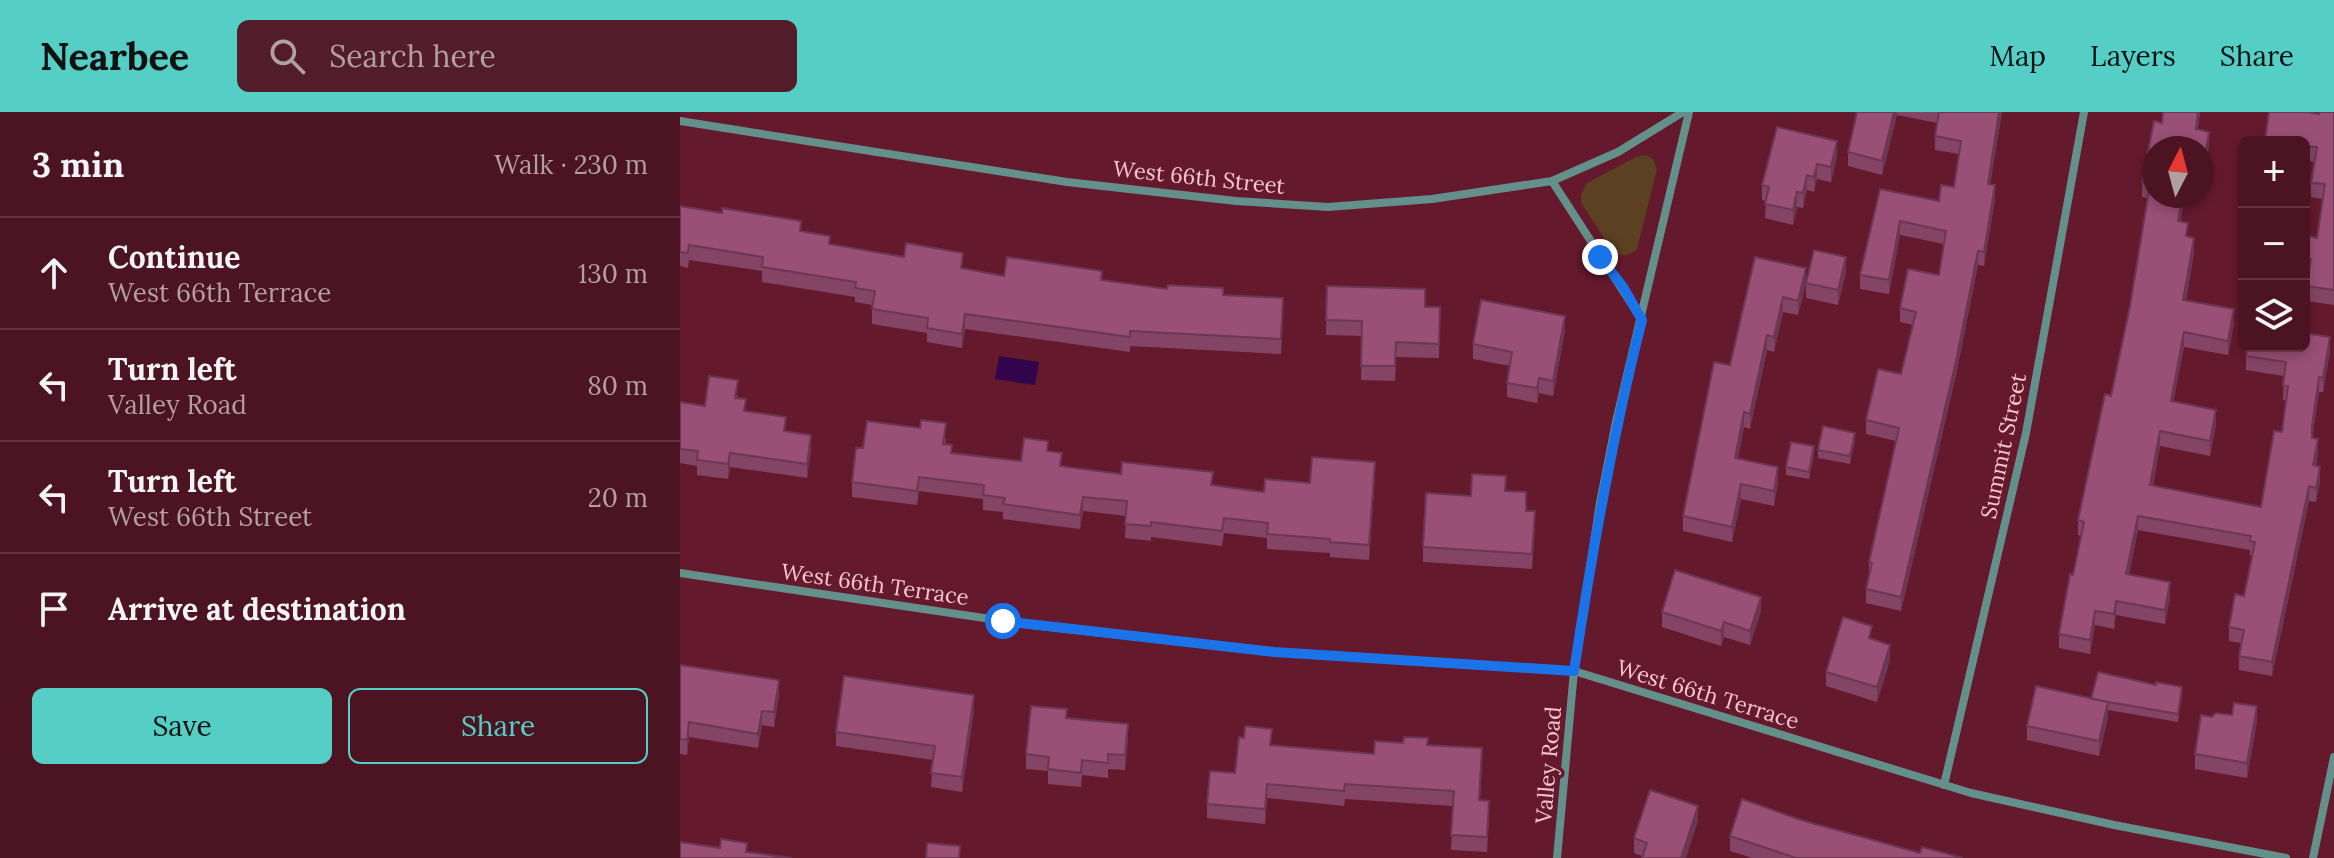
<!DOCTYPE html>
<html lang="en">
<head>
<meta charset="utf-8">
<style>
  body { margin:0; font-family:Lora,serif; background:#531c2a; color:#f1f3f6 }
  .controls { position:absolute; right:24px; top:24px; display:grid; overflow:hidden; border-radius:12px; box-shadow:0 4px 12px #0003 }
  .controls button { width:72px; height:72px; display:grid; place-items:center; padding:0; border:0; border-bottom:2px solid #633240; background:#4c1322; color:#f1f3f6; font:40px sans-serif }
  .compass { position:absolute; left:1462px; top:24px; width:72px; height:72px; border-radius:50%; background:#4c1322; box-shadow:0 4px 12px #0003; rotate:6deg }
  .stop { position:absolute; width:24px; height:24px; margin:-18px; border:6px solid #1a73e8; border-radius:50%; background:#fff }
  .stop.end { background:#1a73e8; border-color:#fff; box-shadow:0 2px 8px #0008 }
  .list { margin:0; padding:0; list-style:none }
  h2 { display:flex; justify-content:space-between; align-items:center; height:104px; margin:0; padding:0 32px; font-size:34px }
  h2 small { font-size:26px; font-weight:400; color:#b29ea5 }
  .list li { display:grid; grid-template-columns:52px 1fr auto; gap:24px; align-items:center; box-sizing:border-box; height:112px; padding:0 32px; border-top:2px solid #633240 }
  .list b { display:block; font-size:30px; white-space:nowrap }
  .list p { margin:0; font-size:26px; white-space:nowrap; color:#b29ea5 }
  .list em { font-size:26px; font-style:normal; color:#b29ea5 }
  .actions { display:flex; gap:16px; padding:24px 32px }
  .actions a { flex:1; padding:18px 0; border:2px solid #55cec5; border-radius:12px; text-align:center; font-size:28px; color:#55cec5 }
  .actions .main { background:#55cec5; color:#111 }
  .icon { flex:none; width:44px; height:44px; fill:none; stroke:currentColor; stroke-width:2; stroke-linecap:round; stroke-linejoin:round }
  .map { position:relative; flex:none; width:1654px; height:746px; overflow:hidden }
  header { display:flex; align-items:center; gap:48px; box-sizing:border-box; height:112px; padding:0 40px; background:#55cec5; color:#111 }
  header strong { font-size:38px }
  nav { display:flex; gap:44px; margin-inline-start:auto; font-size:28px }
  .search { width:560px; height:72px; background:#531c2a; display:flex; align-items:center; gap:20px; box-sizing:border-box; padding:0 28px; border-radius:12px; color:#b29ea5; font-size:30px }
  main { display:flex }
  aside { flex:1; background:#4c1322 }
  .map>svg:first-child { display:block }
  .green { fill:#5b4021 }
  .water { fill:#32044b }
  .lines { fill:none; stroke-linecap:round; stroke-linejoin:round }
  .minor { stroke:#64908c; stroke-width:8 }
  .wall { fill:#844465 }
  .shaded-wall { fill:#6b3753 }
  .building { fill:#994f76; stroke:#6b3753; stroke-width:2 }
  .route { stroke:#1a73e8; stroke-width:10 }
  .labels { text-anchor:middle; stroke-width:7; stroke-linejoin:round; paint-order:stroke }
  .street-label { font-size:22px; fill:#f5c6cc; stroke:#65192d }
</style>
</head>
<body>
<header>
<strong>Nearbee</strong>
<div class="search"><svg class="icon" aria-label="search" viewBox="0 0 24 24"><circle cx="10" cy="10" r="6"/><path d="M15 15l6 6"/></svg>Search here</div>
<nav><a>Map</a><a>Layers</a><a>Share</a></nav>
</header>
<main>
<aside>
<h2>3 min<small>Walk · 230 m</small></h2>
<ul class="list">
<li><svg class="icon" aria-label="ahead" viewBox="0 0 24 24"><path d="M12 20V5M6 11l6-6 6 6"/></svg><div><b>Continue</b><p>West 66th Terrace</p></div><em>130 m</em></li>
<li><svg class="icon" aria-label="left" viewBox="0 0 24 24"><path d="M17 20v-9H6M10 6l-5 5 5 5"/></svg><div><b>Turn left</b><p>Valley Road</p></div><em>80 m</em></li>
<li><svg class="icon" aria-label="left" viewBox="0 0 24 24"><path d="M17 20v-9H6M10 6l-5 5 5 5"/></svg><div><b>Turn left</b><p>West 66th Street</p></div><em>20 m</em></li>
<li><svg class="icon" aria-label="arrive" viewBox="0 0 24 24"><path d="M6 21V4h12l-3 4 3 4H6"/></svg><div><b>Arrive at destination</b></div></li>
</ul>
<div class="actions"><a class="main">Save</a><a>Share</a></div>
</aside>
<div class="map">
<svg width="1654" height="746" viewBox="0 0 1654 746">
  <rect width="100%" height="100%" fill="#65192d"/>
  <path class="green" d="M 966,43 L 973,47 L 977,57 L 957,137 C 949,144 942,146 933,139 L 901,91 L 901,82 L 907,71 L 956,45 Z"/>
  <path class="water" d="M 319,244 L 359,250 L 355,273 L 315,267 Z"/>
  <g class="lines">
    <path class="minor" d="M 0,9 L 387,70 L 556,89 L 648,95 L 752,87 L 872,69 L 962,208
      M 872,69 L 938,40 L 1003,0
      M 0,461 L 351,513 L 594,540 L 894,559 L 1291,681 L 1434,713 L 1606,746
      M 1264,673 L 1346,321 L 1404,0
      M 877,746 L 894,559 L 920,391 L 936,310 L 1009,0
      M 1633,746 L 1654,645"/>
  </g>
  <path class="wall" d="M 1177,0 L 1322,0 L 1310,72 L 1315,87 L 1304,154 L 1298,153 L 1276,263 L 1221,499 L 1186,491 L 1186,477 L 1189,464 L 1189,450 L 1216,329 L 1186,322 L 1186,308 L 1221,262 L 1233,213 L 1220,210 L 1220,196 L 1259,163 L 1264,132 L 1220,123 L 1209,182 L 1180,177 L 1180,163 L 1200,77 L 1259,89 L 1274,75 L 1279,42 L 1255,38 L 1255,24 L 1257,11 L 1217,3 L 1202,63 L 1168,54 L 1168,40 Z
    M 1483,0 L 1520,0 L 1518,17 L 1529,34 L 1523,69 L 1522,36 L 1474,84 L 1505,84 L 1500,110 L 1514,140 L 1506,189 L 1554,211 L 1548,243 L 1504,235 L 1493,289 L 1536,312 L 1530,344 L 1480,334 L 1473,374 L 1581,395 L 1602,320 L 1606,288 L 1603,288 L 1604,264 L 1566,258 L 1566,244 L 1650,239 L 1643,280 L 1639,280 L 1632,326 L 1638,341 L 1636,354 L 1640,369 L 1636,390 L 1629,389 L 1592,564 L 1559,558 L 1559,544 L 1561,531 L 1549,529 L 1549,515 L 1564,484 L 1572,444 L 1570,443 L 1570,438 L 1458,418 L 1449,463 L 1490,485 L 1485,512 L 1436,503 L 1434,517 L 1415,513 L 1410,542 L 1379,536 L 1379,522 L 1401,424 L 1398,423 L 1398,408 L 1431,284 L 1450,194 L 1468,86 L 1462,85 L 1462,70 L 1482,11 Z
    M 1589,0 L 1639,2 L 1654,0 L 1654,193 L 1626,189 L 1626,174 L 1628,161 L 1624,160 L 1624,123 L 1637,126 L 1643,87 L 1631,85 L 1631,71 L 1634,50 L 1624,48 L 1624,30 L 1585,30 Z
    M 1157,44 L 1151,70 L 1137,67 L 1134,80 L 1127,78 L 1123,96 L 1117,95 L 1113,113 L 1085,106 L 1086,89 L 1082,88 L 1082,73 Z
    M 0,94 L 121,120 L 150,132 L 324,164 L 422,168 L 487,177 L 543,183 L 603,201 L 601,242 L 450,234 L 450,240 L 285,217 L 282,236 L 247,230 L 247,221 L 192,212 L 192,193 L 175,190 L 175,185 L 82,170 L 82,159 L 9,148 L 8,156 L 0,154 Z
    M 1075,145 L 1126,171 L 1118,203 L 1103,200 L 1094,240 L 1087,238 L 1070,317 L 1064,315 L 1058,346 L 1098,370 L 1094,394 L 1061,387 L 1052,430 L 1003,419 L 1003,404 L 1050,253 Z
    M 1166,160 L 1158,193 L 1126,186 L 1126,171 Z
    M 647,174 L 745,195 L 760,195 L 759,246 L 716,245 L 715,269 L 681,268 L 682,224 L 646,223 Z
    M 885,218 L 873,284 L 859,281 L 857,291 L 827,285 L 827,271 L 830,254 L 793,247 L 793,232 Z
    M 58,283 L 57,286 L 66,299 L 106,319 L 131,338 L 127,366 L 50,355 L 48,367 L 17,363 L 17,354 L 0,351 L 0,290 L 25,294 Z
    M 266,326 L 265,332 L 272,341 L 341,349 L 368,339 L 382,354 L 584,380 L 630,371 L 695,364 L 689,448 L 650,445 L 650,441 L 587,437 L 587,426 L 544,421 L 542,434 L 471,425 L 471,429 L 445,426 L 446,404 L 403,399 L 400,417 L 323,407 L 323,400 L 303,398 L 303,387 L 239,379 L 237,393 L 172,385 L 172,370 L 183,336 Z
    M 1175,328 L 1170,352 L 1138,346 L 1138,338 Z
    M 1134,342 L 1129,367 L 1106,363 L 1106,355 Z
    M 826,379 L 846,399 L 855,414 L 852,457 L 743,450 L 743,435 L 791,384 Z
    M 1081,499 L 1070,533 L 1044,525 L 1041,534 L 982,515 L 982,500 Z
    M 1192,527 L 1210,548 L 1197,590 L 1146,574 L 1146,560 Z
    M 0,553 L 99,583 L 94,615 L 82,613 L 78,636 L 9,625 L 7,643 L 0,642 Z
    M 1502,582 L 1498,610 L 1428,598 L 1428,605 L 1419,644 L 1347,628 L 1347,614 L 1411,587 Z
    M 294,598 L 282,680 L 251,675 L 253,648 L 156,634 L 156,620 Z
    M 1552,603 L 1577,609 L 1567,666 L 1515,657 L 1515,642 L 1532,605 Z
    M 387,606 L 448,627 L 445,658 L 428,657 L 428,666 L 402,663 L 401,675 L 368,672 L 368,659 L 346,657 L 346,642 Z
    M 591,633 L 694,642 L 748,633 L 802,651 L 800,688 L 809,704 L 807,740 L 771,738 L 773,694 L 665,687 L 664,694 L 587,686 L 585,712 L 527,706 L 527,692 L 555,661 Z
    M 1121,708 L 1240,741 L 1283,746 L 1072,746 L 1050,739 L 1050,724 Z
    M 1018,709 L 962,744 L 954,741 L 954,726 Z"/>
  <path class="shaded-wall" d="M 1214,0 L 1217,0 L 1217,3 L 1202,63 L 1202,49 Z
    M 1319,0 L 1322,0 L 1308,86 L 1308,72 Z
    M 1518,0 L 1520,0 L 1516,31 L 1516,17 Z
    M 1529,20 L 1529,34 L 1523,69 L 1523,54 Z
    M 1157,29 L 1157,44 L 1151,70 L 1151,55 Z
    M 1137,52 L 1137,67 L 1134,80 L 1134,65 Z
    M 1127,63 L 1127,78 L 1123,96 L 1123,81 Z
    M 1315,73 L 1315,87 L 1304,154 L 1304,140 Z
    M 1117,80 L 1117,95 L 1113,113 L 1113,98 Z
    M 1502,84 L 1505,84 L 1498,123 L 1498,109 Z
    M 1220,109 L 1220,123 L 1209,182 L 1209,168 Z
    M 1514,126 L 1514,140 L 1503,203 L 1503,188 Z
    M 1298,139 L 1298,153 L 1276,263 L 1221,499 L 1221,485 Z
    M 1166,145 L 1166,160 L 1158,193 L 1158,178 Z
    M 1126,156 L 1126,171 L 1118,203 L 1118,189 Z
    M 1103,185 L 1103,200 L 1094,240 L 1094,225 Z
    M 1554,197 L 1554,211 L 1548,243 L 1548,229 Z
    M 285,202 L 285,217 L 282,236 L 282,222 Z
    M 885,204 L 885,218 L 873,284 L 873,269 Z
    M 1504,220 L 1504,235 L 1491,303 L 1491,289 Z
    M 1087,223 L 1087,238 L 1070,317 L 1070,302 Z
    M 1650,225 L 1650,239 L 1643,280 L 1643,266 Z
    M 1639,265 L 1639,280 L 1632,328 L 1632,314 Z
    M 859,266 L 859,281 L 857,291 L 857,276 Z
    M 1536,298 L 1536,312 L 1530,344 L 1530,329 Z
    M 1064,300 L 1064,315 L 1055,360 L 1055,346 Z
    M 1480,319 L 1480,334 L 1470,388 L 1470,373 Z
    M 1175,321 L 1175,328 L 1170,352 L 1170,344 Z
    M 131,323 L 131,338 L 127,366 L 127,352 Z
    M 1638,327 L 1638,341 L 1633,368 L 1633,353 Z
    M 1134,334 L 1134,342 L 1129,367 L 1129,360 Z
    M 50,341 L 50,355 L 48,367 L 48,352 Z
    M 695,350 L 695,364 L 689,448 L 689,433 Z
    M 1098,355 L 1098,370 L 1094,394 L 1094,379 Z
    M 1640,355 L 1640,369 L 1636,390 L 1636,376 Z
    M 1061,372 L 1061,387 L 1052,430 L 1052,415 Z
    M 1629,374 L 1629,389 L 1592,564 L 1592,550 Z
    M 403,385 L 403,399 L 400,417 L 400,403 Z
    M 1458,404 L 1458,418 L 1446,476 L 1446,462 Z
    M 1490,470 L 1490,485 L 1485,512 L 1485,498 Z
    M 1081,485 L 1081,499 L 1070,533 L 1070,519 Z
    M 1436,489 L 1436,503 L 1434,517 L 1434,502 Z
    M 1415,499 L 1415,513 L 1410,542 L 1410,528 Z
    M 1044,510 L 1044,525 L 1041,534 L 1041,519 Z
    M 1210,533 L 1210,548 L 1197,590 L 1197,575 Z
    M 99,568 L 99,583 L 94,615 L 94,600 Z
    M 294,583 L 294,598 L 282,680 L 282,665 Z
    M 1428,590 L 1428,605 L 1419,644 L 1419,629 Z
    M 1577,594 L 1577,609 L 1567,666 L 1567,651 Z
    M 82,599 L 82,613 L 78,636 L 78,622 Z
    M 9,610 L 9,625 L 7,643 L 7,628 Z
    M 448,612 L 448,627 L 445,658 L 445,643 Z
    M 587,672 L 587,686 L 585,712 L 585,697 Z
    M 1018,694 L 1018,709 L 1006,746 L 1001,746 Z"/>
  <path class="building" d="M 1177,0 L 1214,0 L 1202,49 L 1168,40 Z
    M 1259,0 L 1319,0 L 1308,72 L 1315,73 L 1304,140 L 1298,139 L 1276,249 L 1221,485 L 1186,477 L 1192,451 L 1189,450 L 1219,316 L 1186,308 L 1198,257 L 1221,262 L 1236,200 L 1220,196 L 1228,157 L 1259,163 L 1266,119 L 1220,109 L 1209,168 L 1180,163 L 1200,77 L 1259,89 L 1261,73 L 1274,75 L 1281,29 L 1255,24 Z
    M 1483,0 L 1518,0 L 1516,17 L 1529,20 L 1523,54 L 1522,36 L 1474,36 L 1474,84 L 1502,84 L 1498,109 L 1508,111 L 1506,124 L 1514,126 L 1503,188 L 1554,197 L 1548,229 L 1504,220 L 1491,289 L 1536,298 L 1530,329 L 1480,319 L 1470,373 L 1581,395 L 1594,319 L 1602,320 L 1608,274 L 1603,274 L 1606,250 L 1566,244 L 1567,234 L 1624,234 L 1624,221 L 1650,225 L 1643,266 L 1639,265 L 1632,314 L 1632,326 L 1638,327 L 1633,353 L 1640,355 L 1636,376 L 1629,374 L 1592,550 L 1559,544 L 1564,518 L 1549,515 L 1555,482 L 1564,484 L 1575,430 L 1570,429 L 1571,424 L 1458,404 L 1446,462 L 1490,470 L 1485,498 L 1436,489 L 1434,502 L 1415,499 L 1410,528 L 1379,522 L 1390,462 L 1393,463 L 1404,410 L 1398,408 L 1425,282 L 1431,284 L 1450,194 L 1470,72 L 1462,70 L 1474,9 L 1482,11 Z
    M 1589,0 L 1627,0 L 1639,2 L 1639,0 L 1654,0 L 1654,178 L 1626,174 L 1631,147 L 1624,146 L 1624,123 L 1637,126 L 1645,72 L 1631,71 L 1637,35 L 1624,34 L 1624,30 L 1599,30 L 1585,28 Z
    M 1097,15 L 1157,29 L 1151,55 L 1137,52 L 1134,65 L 1127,63 L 1123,81 L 1117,80 L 1113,98 L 1085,92 L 1089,75 L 1082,73 Z
    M 0,94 L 42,101 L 42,96 L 121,109 L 120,119 L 150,124 L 149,132 L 224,145 L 226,131 L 283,141 L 281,156 L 324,164 L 327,145 L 422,159 L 421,168 L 487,177 L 488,173 L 543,176 L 543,183 L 603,186 L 601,227 L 450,219 L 450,225 L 285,202 L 282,222 L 247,216 L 248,206 L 192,197 L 195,179 L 175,176 L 176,170 L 82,155 L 83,145 L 9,133 L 8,141 L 0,140 Z
    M 1134,138 L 1166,145 L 1158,178 L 1126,171 Z
    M 1075,145 L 1126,156 L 1118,189 L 1103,185 L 1094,225 L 1087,223 L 1070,302 L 1064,300 L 1055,346 L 1098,355 L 1094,379 L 1061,372 L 1052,415 L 1003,404 L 1034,250 L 1050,253 Z
    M 647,174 L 745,177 L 745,195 L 760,195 L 759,232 L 716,230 L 715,254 L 681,254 L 682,209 L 646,208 Z
    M 801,188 L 885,204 L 873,269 L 859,266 L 857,276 L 827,271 L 832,240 L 793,232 Z
    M 29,264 L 58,268 L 55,286 L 66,287 L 64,299 L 106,305 L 104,319 L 131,323 L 127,352 L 50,341 L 48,352 L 17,348 L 18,339 L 0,337 L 0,290 L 25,294 Z
    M 241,308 L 266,311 L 263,332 L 272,333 L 271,341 L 341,349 L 344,326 L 368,329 L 367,339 L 382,341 L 380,354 L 441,362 L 442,350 L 533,360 L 531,373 L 584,380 L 585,367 L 630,371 L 632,345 L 695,350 L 689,433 L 650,430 L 650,427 L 587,422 L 588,411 L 544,406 L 542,419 L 471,410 L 471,414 L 445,412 L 447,389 L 403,385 L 400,403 L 323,392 L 325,386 L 303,383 L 304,373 L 239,365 L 237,379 L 172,370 L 176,336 L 183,336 L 187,309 L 240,316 Z
    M 1143,314 L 1175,321 L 1170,344 L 1138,338 Z
    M 1111,330 L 1134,334 L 1129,360 L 1106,355 Z
    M 792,362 L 826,364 L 825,379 L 846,380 L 846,399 L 855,399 L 852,442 L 743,435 L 746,381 L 791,384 Z
    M 995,458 L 1081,485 L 1070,519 L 1044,510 L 1041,519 L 982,500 Z
    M 1163,505 L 1192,514 L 1189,526 L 1210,533 L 1197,575 L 1146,560 Z
    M 0,553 L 99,568 L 94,600 L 82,599 L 78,622 L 9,610 L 7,628 L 0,627 Z
    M 1418,560 L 1476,573 L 1476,570 L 1502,575 L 1498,602 L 1411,587 Z
    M 164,564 L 294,583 L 282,665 L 251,661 L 255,634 L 156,620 Z
    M 1356,574 L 1428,590 L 1419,629 L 1347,614 Z
    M 1554,591 L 1577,594 L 1567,651 L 1515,642 L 1521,603 L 1532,605 L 1536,601 L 1552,603 Z
    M 351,594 L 387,597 L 386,606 L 448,612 L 445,643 L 428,642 L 428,651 L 402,648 L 401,661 L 368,657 L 369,645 L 346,642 Z
    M 565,614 L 592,617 L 590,633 L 694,642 L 695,629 L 723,631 L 724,625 L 748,626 L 747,633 L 802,636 L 799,688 L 809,689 L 807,725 L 771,723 L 774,679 L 665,672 L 664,679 L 587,672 L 585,697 L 527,692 L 530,659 L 555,661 L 559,625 L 564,626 Z
    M 970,678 L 1018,694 L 1001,746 L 962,746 L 967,731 L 954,726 Z
    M 1062,687 L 1121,708 L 1240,741 L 1242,735 L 1283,746 L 1116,746 L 1050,724 Z
    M 41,727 L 67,731 L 66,740 L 112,746 L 0,746 L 0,730 L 40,736 Z
    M 247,731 L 280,734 L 279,746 L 246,746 Z"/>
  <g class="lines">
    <path class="route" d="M 323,509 L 594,540 L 894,559 C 912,439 932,326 962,208 L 943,175 L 920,145"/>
  </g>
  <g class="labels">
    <g class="street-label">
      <text transform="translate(519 65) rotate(6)" y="8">West 66th Street</text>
      <text transform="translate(1323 334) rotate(-78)" y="8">Summit Street</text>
      <text transform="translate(195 472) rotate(8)" y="8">West 66th Terrace</text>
      <text transform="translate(1028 582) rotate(17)" y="8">West 66th Terrace</text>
      <text transform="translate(868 653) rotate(-85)" y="8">Valley Road</text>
    </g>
  </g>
</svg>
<div class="controls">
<button>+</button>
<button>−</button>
<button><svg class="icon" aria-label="layers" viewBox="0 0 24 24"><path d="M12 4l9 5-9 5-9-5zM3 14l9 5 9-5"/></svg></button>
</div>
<svg class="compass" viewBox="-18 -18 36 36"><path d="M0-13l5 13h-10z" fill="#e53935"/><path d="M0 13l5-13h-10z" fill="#b29ea5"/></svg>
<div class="stop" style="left:323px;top:509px"></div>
<div class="stop end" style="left:920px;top:145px"></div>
</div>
</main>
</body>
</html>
